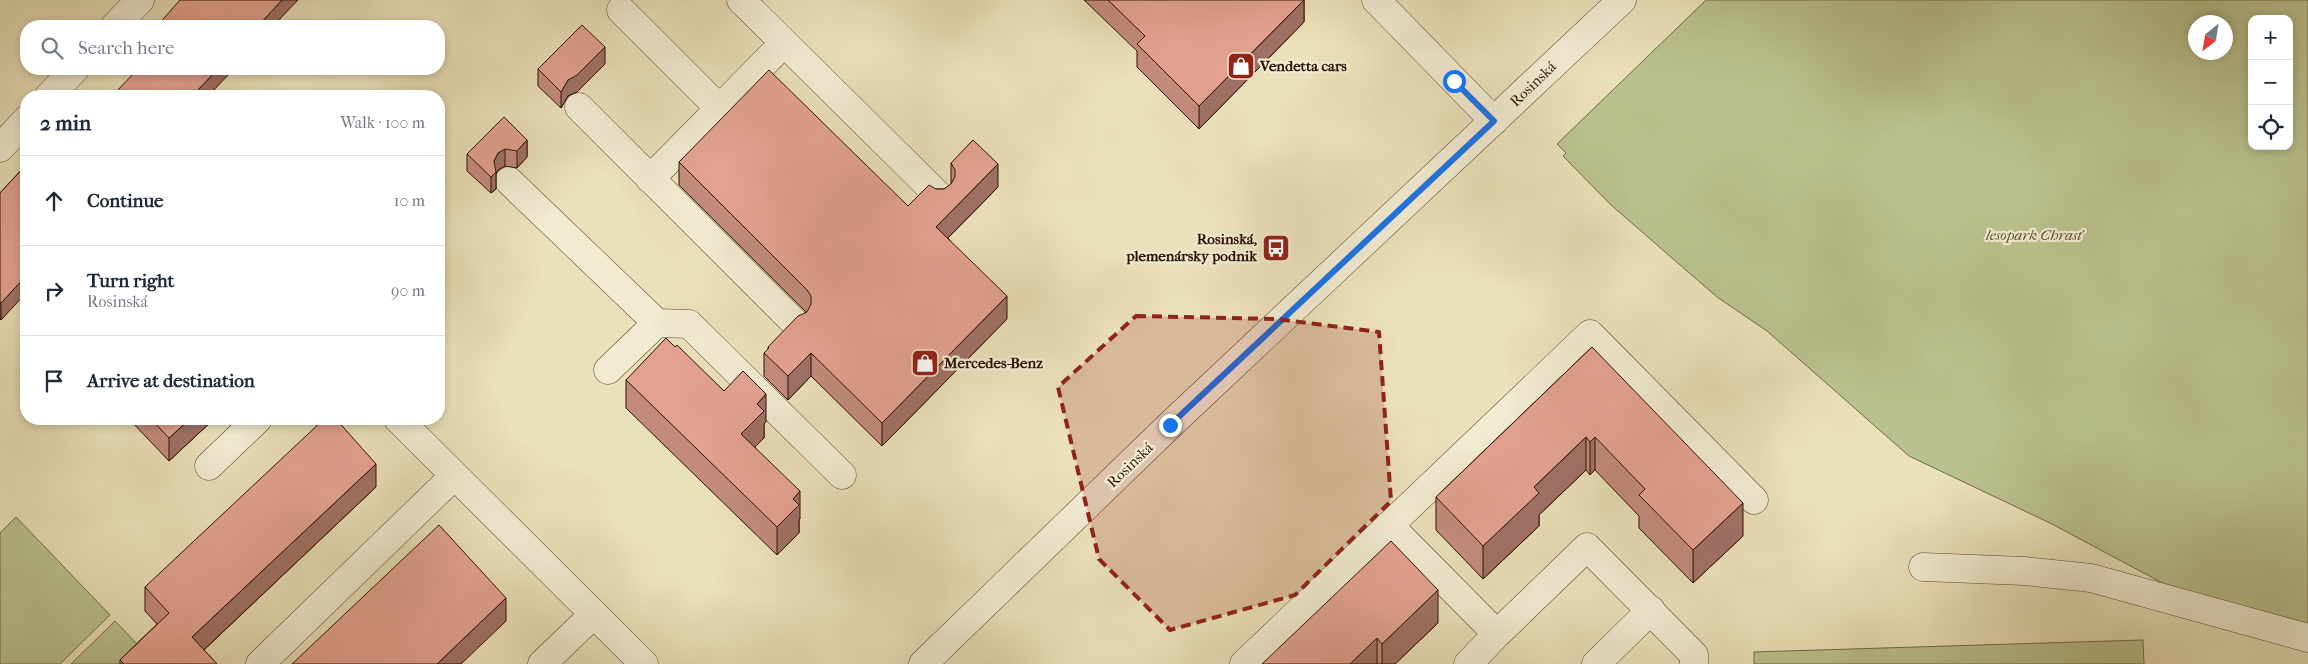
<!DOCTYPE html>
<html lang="en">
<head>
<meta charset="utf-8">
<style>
  body { margin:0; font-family:"IM FELL French Canon",serif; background:#f6f6f7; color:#1f2937 }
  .controls { position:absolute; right:15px; top:15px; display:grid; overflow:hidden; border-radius:10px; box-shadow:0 2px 8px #0003 }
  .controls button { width:45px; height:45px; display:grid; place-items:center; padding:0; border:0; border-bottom:1px solid #e0e1e3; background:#fff; color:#1f2937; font:25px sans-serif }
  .compass { position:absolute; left:2188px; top:15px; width:45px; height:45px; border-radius:50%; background:#fff; box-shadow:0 2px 8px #0003; rotate:210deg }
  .stop { position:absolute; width:15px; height:15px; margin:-11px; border:4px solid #1a73e8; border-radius:50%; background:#fff }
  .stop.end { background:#1a73e8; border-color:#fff; box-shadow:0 1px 5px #0008 }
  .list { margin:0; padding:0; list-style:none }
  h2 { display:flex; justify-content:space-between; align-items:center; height:65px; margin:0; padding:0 20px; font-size:21px }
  h2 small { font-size:16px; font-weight:400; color:#747a83 }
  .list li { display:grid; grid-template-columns:32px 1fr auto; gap:15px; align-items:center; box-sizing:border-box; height:90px; padding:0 20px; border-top:1px solid #e0e1e3 }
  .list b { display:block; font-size:19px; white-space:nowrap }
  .list p { margin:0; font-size:16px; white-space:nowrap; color:#747a83 }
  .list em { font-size:16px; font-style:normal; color:#747a83 }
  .icon { flex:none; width:28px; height:28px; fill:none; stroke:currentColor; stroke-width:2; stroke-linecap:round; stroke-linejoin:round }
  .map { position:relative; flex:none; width:2308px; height:664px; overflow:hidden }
  .search { position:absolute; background:#fff; box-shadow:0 2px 8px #0003; left:20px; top:20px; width:425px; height:55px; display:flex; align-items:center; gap:12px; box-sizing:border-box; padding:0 18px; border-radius:20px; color:#747a83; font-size:19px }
  .panel { position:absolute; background:#fff; box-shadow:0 2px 8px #0003; left:20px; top:90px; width:425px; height:335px; border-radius:20px }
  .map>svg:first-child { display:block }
  .green { fill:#b9c28e; stroke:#736947; fill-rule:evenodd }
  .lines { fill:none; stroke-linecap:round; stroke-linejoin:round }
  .minor-casing { stroke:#5c442e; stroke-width:29 }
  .minor { stroke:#f1ebd2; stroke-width:28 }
  .wall { fill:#c38b7d; stroke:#2d1000 }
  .shaded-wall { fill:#9f7166; stroke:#2d1000 }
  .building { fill:#e3a291; stroke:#2d1000 }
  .route { stroke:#1a73e8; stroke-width:6 }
  .marked { fill:#8f2418; fill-opacity:0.2; stroke:#8f2418; stroke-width:4; stroke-dasharray:10 6; stroke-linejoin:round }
  .labels { text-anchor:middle; stroke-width:4.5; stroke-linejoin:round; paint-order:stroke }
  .poi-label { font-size:15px; font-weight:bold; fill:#2d1000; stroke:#f1ebd2; text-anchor:start }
  .street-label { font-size:15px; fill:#2d1000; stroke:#f1ebd2 }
  .park-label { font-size:15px; font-style:italic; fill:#5e4e32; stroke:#f1ebd2 }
</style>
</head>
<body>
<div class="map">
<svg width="2308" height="664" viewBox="0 0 2308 664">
  <rect width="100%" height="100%" fill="#eae0b9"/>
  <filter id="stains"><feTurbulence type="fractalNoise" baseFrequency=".004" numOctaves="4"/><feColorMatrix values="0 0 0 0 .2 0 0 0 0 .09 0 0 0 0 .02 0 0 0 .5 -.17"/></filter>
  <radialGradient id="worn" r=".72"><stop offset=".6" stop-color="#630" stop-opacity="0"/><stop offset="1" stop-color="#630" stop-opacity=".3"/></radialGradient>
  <path class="green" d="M 1706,0 L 2308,0 L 2308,638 L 2239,624 L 2052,524 L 1909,456 L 1767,331 L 1717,297 L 1611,205 L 1563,156 L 1566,153 L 1557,144 ZM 2252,19 L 2289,19 L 2289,146 L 2252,146 ZM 2196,22 L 2226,22 L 2226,52 L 2196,52 Z
    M 16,517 L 110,615 L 60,664 L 0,664 L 0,533 Z
    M 115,621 L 138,645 L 118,664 L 71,664 Z
    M 2143,640 L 2144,664 L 1754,664 L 1754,652 Z"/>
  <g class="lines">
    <g class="minor-casing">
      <path id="minor" d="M 741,0 L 940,197
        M 1376,0 L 1494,121
        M 621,10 L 719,108
        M 115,26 L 140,0
        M 49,96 L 75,69
        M 579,107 L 796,324
        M 0,148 L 26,120
        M 650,179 L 784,43
        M 509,181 L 657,323
        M 608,370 L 657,323 L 689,324 L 842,475
        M 398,419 L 644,664
        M 209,466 L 258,419
        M 1389,525 L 1497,634 L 1587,547 L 1694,655 L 1694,664
        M 1923,567 L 2024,571 L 2091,578 L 2308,638
        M 260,664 L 454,476
        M 542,664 L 594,614
        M 923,664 L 1170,425 L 1622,0
        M 1244,664 L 1590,334 L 1754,500
        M 1468,664 L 1497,634
        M 1596,664 L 1651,610"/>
    </g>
    <use href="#minor" class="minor"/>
  </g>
  <path class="wall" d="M 1084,0 L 1304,0 L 1304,22 L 1199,129 L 1137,67 L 1137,51 Z
    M 605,64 L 577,92 L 568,96 L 561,108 L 538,86 L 538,69 Z
    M 527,140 L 527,157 L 517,168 L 505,166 L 498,170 L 496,174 L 496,189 L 491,193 L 467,171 L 467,154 Z
    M 679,162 L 908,206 L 936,189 L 944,189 L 951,185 L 951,163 L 998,187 L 948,238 L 1007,319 L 882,446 L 811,376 L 788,400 L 764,376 L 764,353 L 768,349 L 768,347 L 806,312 L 679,185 Z
    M 26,165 L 1,320 L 0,318 L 0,193 Z
    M 675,347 L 724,391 L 766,422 L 764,424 L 764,438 L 755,447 L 800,519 L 799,520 L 799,533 L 777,555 L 626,408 L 626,380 Z
    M 1592,347 L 1743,536 L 1693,583 L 1639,528 L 1639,516 L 1595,470 L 1590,475 L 1586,470 L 1539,515 L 1539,526 L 1483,579 L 1436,530 L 1436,497 Z
    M 129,419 L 214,419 L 169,461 Z
    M 376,487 L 204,650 L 217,664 L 120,664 L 120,660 L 157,624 L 145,611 L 145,587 Z
    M 1438,623 L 1395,664 L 1262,664 Z"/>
  <path class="shaded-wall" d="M 282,0 L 298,0 L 273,26 L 258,26 Z
    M 1304,0 L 1304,22 L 1199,129 L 1199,106 Z
    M 605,47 L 605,64 L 577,92 L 568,96 L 561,108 L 561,92 L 568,80 Z
    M 218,69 L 234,69 L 208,96 L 192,96 Z
    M 527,140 L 527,157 L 517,168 L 517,151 Z
    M 505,149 L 505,166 L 498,170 L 496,174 L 496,189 L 491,193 L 491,177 L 494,161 L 498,153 Z
    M 998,164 L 998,187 L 936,250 L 936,227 Z
    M 26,276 L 26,293 L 1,320 L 1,303 Z
    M 1007,296 L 1007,319 L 882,446 L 882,423 Z
    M 811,353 L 811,376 L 788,400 L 788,376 Z
    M 766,394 L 766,422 L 764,424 L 764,438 L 741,461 L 741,434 L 757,404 Z
    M 190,419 L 214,419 L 169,461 L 169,438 Z
    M 1586,437 L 1586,470 L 1539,515 L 1539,526 L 1483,579 L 1483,546 L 1534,487 Z
    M 1595,437 L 1595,470 L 1590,475 L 1590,442 Z
    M 376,464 L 376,487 L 192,661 L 192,637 Z
    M 800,491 L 800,519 L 799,520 L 799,533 L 777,555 L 777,527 L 793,499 Z
    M 1743,503 L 1743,536 L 1693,583 L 1693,550 Z
    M 1438,590 L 1438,623 L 1395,664 L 1382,664 L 1382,644 Z
    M 506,598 L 506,621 L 461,664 L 437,664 Z
    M 1377,638 L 1377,664 L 1350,664 Z"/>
  <path class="building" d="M 180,0 L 282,0 L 258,26 L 157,26 Z
    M 1108,0 L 1304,0 L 1199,106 L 1137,44 L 1145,36 Z
    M 582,25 L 605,47 L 577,75 L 568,80 L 561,92 L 538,69 Z
    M 138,69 L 218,69 L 192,96 L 112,96 Z
    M 769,70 L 908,206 L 929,185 L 936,189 L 944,189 L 951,184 L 955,177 L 955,170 L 951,163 L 973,140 L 998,164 L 936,227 L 1007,296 L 882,423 L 811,353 L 788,376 L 764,353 L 769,348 L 768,347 L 798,316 L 807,312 L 811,304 L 811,296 L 807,290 L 679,162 Z
    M 504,117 L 527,140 L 517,151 L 505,149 L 498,153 L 494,161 L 496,172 L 491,177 L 467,154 Z
    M 26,165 L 26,276 L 1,303 L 0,302 L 0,193 Z
    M 666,338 L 675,347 L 677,345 L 724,391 L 743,371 L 766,394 L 757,404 L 764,411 L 741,434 L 800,491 L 793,499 L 799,505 L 777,527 L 626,380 Z
    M 1592,347 L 1743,503 L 1693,550 L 1639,495 L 1645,489 L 1595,437 L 1590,442 L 1586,437 L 1534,487 L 1539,493 L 1483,546 L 1436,497 Z
    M 151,419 L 190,419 L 169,438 Z
    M 324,419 L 336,419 L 376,464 L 192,637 L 217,664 L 124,664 L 120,660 L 169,613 L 145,587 Z
    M 439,525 L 506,598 L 437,664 L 292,664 Z
    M 1391,541 L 1438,590 L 1382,644 L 1377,638 L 1350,664 L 1262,664 Z"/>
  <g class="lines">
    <path class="route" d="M 1170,425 L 1494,121 L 1454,81"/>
  </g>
  <path class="marked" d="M 1136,316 L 1276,319 L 1379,332 L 1391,501 L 1295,595 L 1170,630 L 1099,559 L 1058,387 Z"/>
  <defs>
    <g id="shop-square" transform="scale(1.4375)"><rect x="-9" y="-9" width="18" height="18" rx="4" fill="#8f2418" stroke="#f1ebd2"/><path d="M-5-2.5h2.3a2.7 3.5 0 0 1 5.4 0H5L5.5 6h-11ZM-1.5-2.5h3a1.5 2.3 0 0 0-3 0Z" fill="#fff"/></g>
    <g id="bus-square" transform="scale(1.4375)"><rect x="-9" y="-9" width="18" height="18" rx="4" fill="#8f2418" stroke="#f1ebd2"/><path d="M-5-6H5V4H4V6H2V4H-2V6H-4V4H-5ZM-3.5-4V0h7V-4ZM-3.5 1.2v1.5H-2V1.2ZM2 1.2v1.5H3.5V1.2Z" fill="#fff"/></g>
  </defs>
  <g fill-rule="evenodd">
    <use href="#shop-square" x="1241" y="66"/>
    <use href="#bus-square" x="1276" y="248"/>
    <use href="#shop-square" x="925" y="363"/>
  </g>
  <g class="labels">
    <g class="poi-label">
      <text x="1260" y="71">Vendetta cars</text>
      <text x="1257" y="244" text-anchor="end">Rosinská,<tspan x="1257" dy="17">plemenársky podnik</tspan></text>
      <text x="944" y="368">Mercedes-Benz</text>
    </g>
    <g class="street-label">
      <text transform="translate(1533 84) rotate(-44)" y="5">Rosinská</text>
      <text transform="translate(1130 465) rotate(-44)" y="5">Rosinská</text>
    </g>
    <g class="park-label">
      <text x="2034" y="240">lesopark Chrasť</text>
    </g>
  </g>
  <rect width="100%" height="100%" filter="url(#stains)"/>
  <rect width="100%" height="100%" fill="url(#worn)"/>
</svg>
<div class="controls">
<button>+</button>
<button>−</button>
<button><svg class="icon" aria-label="locate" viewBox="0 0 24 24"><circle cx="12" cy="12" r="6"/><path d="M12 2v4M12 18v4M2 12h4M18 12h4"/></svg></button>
</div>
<svg class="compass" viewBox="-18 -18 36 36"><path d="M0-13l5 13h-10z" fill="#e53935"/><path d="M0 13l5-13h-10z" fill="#747a83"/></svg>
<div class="stop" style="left:1454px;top:81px"></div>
<div class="stop end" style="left:1170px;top:425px"></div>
<div class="search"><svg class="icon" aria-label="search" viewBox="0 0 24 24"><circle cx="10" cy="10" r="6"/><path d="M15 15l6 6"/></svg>Search here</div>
<section class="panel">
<h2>2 min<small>Walk · 100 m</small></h2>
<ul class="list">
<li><svg class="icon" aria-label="ahead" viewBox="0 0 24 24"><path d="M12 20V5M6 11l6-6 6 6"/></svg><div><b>Continue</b></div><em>10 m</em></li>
<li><svg class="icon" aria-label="right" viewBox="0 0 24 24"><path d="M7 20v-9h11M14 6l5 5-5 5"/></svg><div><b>Turn right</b><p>Rosinská</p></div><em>90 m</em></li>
<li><svg class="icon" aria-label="arrive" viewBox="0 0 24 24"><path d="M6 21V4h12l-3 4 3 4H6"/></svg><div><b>Arrive at destination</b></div></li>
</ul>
</section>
</div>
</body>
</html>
